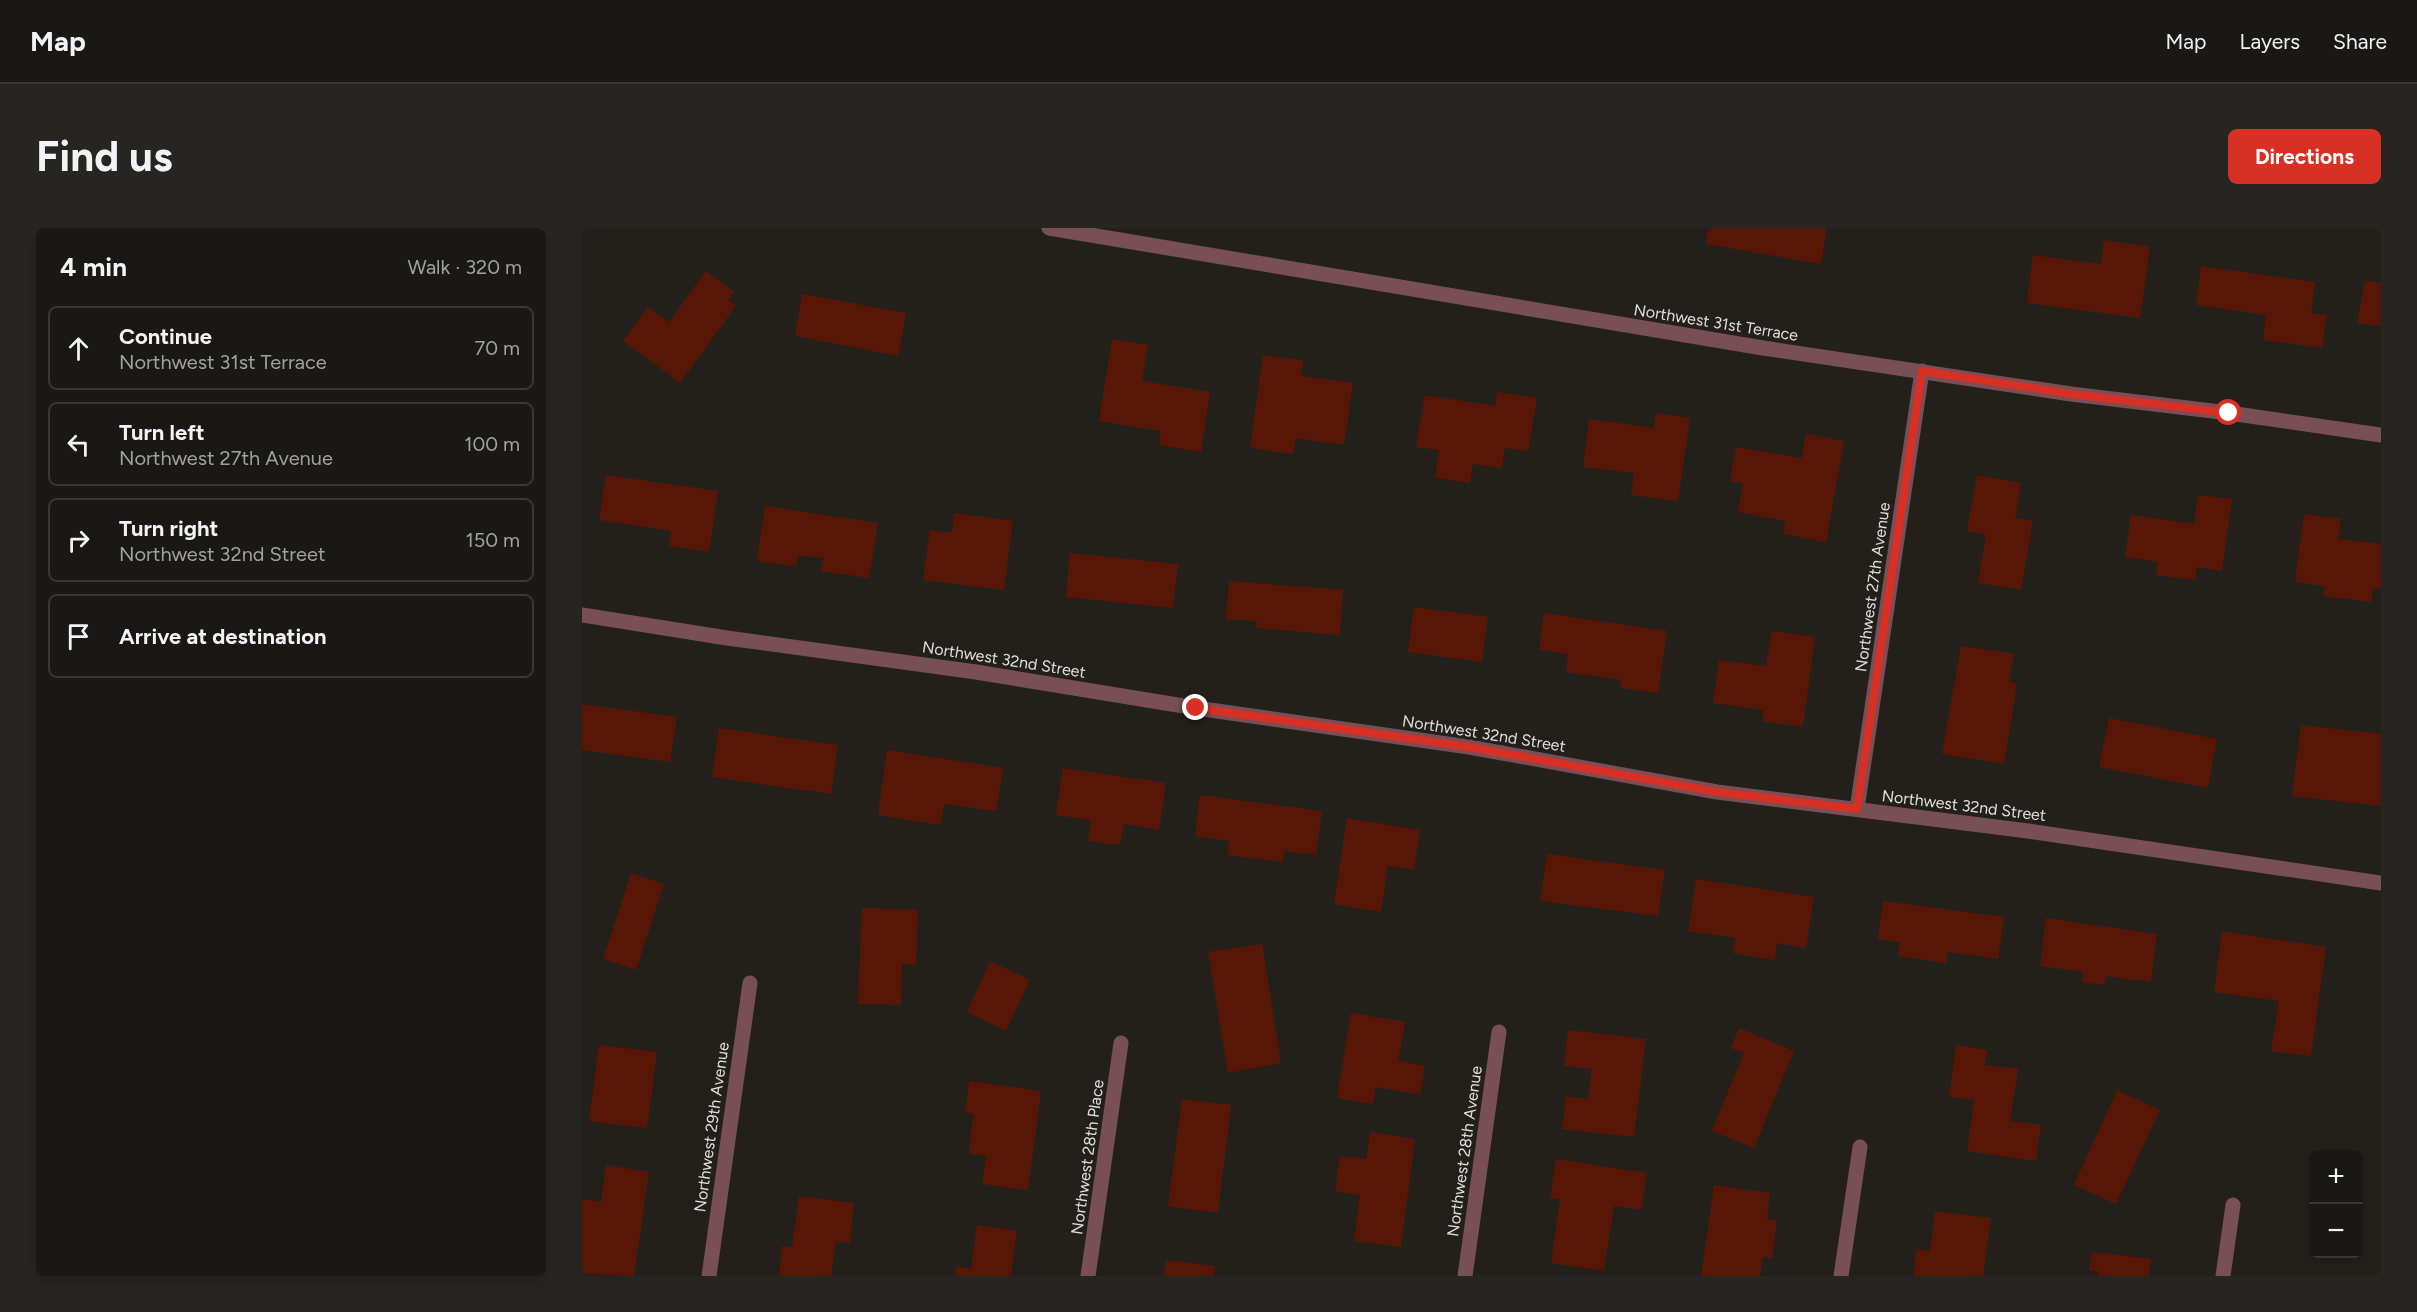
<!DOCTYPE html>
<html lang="en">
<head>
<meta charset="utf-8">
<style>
  body { margin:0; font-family:Figtree,sans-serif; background:#272522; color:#f1f3f6 }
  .controls { position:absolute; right:18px; bottom:18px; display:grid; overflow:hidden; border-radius:9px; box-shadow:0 3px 9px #0003 }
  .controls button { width:54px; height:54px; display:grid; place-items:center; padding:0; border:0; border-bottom:2px solid #383734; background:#1a1815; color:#f1f3f6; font:30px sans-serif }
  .stop { position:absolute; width:18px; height:18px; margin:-14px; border:4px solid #d93025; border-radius:50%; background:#fff }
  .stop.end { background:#d93025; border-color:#fff; box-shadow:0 2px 6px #0008 }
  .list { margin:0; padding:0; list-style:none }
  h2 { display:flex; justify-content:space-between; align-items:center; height:78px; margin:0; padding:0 24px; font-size:26px }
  h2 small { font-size:20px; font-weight:400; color:#9fa0a0 }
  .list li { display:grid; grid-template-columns:39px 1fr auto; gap:18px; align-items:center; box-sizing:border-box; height:84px; margin:0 12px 12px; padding:0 12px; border:2px solid #383734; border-radius:9px }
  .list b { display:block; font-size:22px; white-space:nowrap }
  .list p { margin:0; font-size:20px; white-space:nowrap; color:#9fa0a0 }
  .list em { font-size:20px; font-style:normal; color:#9fa0a0 }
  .icon { flex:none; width:33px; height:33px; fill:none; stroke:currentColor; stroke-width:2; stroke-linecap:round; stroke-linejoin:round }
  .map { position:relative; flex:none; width:1799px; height:1048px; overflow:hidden; border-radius:9px }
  header { display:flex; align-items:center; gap:36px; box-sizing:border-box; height:84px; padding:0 30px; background:#1a1815; border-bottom:2px solid #383734 }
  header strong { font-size:28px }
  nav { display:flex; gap:33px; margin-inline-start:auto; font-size:21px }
  .intro { display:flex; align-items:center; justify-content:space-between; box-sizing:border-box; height:144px; padding:0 36px }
  h1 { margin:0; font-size:42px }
  .button { padding:15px 27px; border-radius:9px; background:#d93025; color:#fff; font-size:21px; font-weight:700 }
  main { display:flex; gap:36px; padding:0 36px }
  aside { flex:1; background:#1a1815; border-radius:9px; box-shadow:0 3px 9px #0003 }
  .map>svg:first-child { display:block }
  .building { fill:#581706 }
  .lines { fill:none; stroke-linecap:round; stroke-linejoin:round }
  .street { stroke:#784f55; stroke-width:15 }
  .route { stroke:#d93025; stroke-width:8 }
  .labels { text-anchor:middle; stroke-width:6; stroke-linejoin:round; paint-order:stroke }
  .street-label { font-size:16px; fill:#e0dedc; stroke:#23201c }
</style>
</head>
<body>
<header>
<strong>Map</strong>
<nav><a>Map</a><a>Layers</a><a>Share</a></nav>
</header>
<div class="intro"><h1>Find us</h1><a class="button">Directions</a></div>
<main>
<aside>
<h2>4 min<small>Walk · 320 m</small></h2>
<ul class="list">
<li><svg class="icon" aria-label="ahead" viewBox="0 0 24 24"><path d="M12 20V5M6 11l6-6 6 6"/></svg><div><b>Continue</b><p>Northwest 31st Terrace</p></div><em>70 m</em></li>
<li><svg class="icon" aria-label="left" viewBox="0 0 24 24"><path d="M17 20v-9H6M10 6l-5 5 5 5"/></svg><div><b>Turn left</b><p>Northwest 27th Avenue</p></div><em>100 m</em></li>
<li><svg class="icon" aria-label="right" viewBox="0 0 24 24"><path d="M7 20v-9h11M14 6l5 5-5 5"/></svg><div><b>Turn right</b><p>Northwest 32nd Street</p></div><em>150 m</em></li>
<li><svg class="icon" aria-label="arrive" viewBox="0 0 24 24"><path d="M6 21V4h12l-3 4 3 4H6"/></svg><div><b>Arrive at destination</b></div></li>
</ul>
</aside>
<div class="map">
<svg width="1799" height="1048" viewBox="0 0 1799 1048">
  <rect width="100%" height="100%" fill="#23201c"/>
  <path class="building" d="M 1127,0 L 1245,0 L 1239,36 L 1124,16 Z
    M 1522,12 L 1568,19 L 1558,90 L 1445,75 L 1451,27 L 1519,36 Z
    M 1619,38 L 1733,54 L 1729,85 L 1745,87 L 1740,120 L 1681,112 L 1684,87 L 1614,77 Z
    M 124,43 L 152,64 L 146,72 L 154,78 L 98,155 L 41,113 L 66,79 L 87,94 Z
    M 1783,53 L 1799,55 L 1799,98 L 1775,95 Z
    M 220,66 L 324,85 L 316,128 L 213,108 Z
    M 530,111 L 566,117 L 560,153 L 628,164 L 619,224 L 577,217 L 579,203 L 517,193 Z
    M 681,127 L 721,132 L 719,148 L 771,155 L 762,217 L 714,210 L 711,226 L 668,220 Z
    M 915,164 L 955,170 L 946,223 L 923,220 L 920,240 L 891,236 L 888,255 L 853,250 L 857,222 L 834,219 L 843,167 L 913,178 Z
    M 1073,185 L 1108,190 L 1096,273 L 1049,267 L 1052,245 L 1001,239 L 1007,191 L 1072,200 Z
    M 1224,206 L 1262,213 L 1244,314 L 1201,306 L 1203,293 L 1156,284 L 1161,255 L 1148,253 L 1154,219 L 1220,230 Z
    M 24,247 L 136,263 L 127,324 L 87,318 L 89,303 L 17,292 Z
    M 1395,247 L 1439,255 L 1433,290 L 1451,293 L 1439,362 L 1396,355 L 1404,307 L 1385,303 Z
    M 1616,267 L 1650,271 L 1640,343 L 1615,339 L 1613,352 L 1574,347 L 1576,334 L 1543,329 L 1549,287 L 1612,296 Z
    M 183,278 L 296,295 L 287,350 L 239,343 L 241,330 L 216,327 L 214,339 L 175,333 Z
    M 372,285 L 431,293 L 422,362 L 341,352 L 348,302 L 370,305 Z
    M 1722,286 L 1759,291 L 1756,311 L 1799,316 L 1799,361 L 1791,360 L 1789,374 L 1741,368 L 1742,358 L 1713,354 Z
    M 488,325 L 596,336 L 591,380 L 484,369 Z
    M 647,353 L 761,362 L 758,407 L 674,400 L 675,393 L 644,391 Z
    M 832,379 L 906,389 L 900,434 L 826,424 Z
    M 962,385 L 1085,403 L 1076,465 L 1039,460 L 1039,452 L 984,444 L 986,426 L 957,422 Z
    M 1190,403 L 1233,409 L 1221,499 L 1180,493 L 1182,482 L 1131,475 L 1137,432 L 1184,438 Z
    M 1379,418 L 1432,426 L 1427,454 L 1435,455 L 1422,536 L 1360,526 Z
    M 0,476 L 95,489 L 88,534 L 0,522 Z
    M 1527,490 L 1635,511 L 1626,560 L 1517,539 Z
    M 1719,497 L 1799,506 L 1799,578 L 1710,568 Z
    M 137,500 L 256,517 L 249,566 L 130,549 Z
    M 305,522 L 421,540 L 414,583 L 362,576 L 359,597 L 296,587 Z
    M 481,540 L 584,555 L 577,602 L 542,596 L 538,617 L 506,613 L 509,592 L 474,587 Z
    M 618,567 L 740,583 L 734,627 L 702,623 L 701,634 L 645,627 L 647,613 L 613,608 Z
    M 765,590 L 838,602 L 832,642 L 806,638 L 799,684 L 752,676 Z
    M 965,626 L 1083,642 L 1076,688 L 958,673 Z
    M 49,645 L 82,656 L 54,742 L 21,731 Z
    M 1114,651 L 1232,669 L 1224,720 L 1195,715 L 1193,732 L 1151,725 L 1154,710 L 1106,703 Z
    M 1301,673 L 1422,689 L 1416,731 L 1366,724 L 1364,735 L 1316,728 L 1318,714 L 1296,711 Z
    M 280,680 L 336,682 L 334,737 L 320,736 L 319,777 L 276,776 Z
    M 1464,690 L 1575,706 L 1569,754 L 1524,748 L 1522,757 L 1500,754 L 1501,744 L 1458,738 Z
    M 1640,703 L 1744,719 L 1729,828 L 1689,823 L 1697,773 L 1632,764 Z
    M 680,716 L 699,835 L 646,845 L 626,724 Z
    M 408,733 L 448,752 L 424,803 L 385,784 Z
    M 769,785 L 823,794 L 816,833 L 843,838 L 838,867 L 794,859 L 791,876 L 755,870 Z
    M 1157,800 L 1212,823 L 1172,920 L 1130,903 L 1162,825 L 1149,820 Z
    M 986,802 L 1064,811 L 1052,909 L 980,901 L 984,868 L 1006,871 L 1010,841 L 982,838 Z
    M 17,817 L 75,824 L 65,900 L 7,893 Z
    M 1374,817 L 1405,822 L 1403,837 L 1436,841 L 1428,893 L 1459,897 L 1454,933 L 1385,923 L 1392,872 L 1367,869 Z
    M 387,853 L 459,863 L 446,962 L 400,956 L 404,928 L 387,926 L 391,886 L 383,884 Z
    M 1535,862 L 1578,882 L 1534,976 L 1492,957 Z
    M 600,871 L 649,877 L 636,985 L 586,978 Z
    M 788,904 L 833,911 L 819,1019 L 772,1013 L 778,967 L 753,963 L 758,928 L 784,931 Z
    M 974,931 L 1065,945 L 1059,982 L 1032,978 L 1022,1043 L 969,1035 L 978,971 L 968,970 Z
    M 24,937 L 67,944 L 52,1048 L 0,1046 L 0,971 L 19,974 Z
    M 1132,957 L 1188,965 L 1185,991 L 1195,993 L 1190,1030 L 1181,1029 L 1178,1048 L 1119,1048 Z
    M 217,968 L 272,975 L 268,1015 L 254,1013 L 249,1048 L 197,1048 L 200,1018 L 210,1019 Z
    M 1353,983 L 1409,990 L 1401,1048 L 1331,1048 L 1335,1021 L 1348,1023 Z
    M 395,997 L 435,1003 L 429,1048 L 373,1048 L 374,1039 L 389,1041 Z
    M 1510,1024 L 1569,1031 L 1567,1048 L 1515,1048 L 1516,1043 L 1507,1043 Z
    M 584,1032 L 633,1038 L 632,1048 L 582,1048 Z"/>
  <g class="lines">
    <path class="street" d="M 467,0 L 1181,120 L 1489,166 L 1647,185 L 1799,207
      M 0,387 L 145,410 L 394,444 L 614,480 L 887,519 L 1135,564 L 1446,603 L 1799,655
      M 1275,581 L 1340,143
      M 127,1048 L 168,755
      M 506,1048 L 539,815
      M 883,1048 L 917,804
      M 1259,1048 L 1278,919
      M 1641,1048 L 1651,977"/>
  </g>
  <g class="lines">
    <path class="route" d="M 614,480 L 887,519 L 1135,564 L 1275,581 L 1340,143 L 1489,166 L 1647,185"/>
  </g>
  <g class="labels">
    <g class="street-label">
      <text transform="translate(1134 94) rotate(9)" y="6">Northwest 31st Terrace</text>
      <text transform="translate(1290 359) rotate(-82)" y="6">Northwest 27th Avenue</text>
      <text transform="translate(422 431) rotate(9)" y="6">Northwest 32nd Street</text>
      <text transform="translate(902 505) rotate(9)" y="6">Northwest 32nd Street</text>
      <text transform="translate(1382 577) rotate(7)" y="6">Northwest 32nd Street</text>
      <text transform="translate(129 899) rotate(-82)" y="6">Northwest 29th Avenue</text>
      <text transform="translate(882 923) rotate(-82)" y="6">Northwest 28th Avenue</text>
      <text transform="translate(505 929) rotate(-82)" y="6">Northwest 28th Place</text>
    </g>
  </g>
</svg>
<div class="controls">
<button>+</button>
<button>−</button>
</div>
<div class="stop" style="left:1647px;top:185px"></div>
<div class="stop end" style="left:614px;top:480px"></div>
</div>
</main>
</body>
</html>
